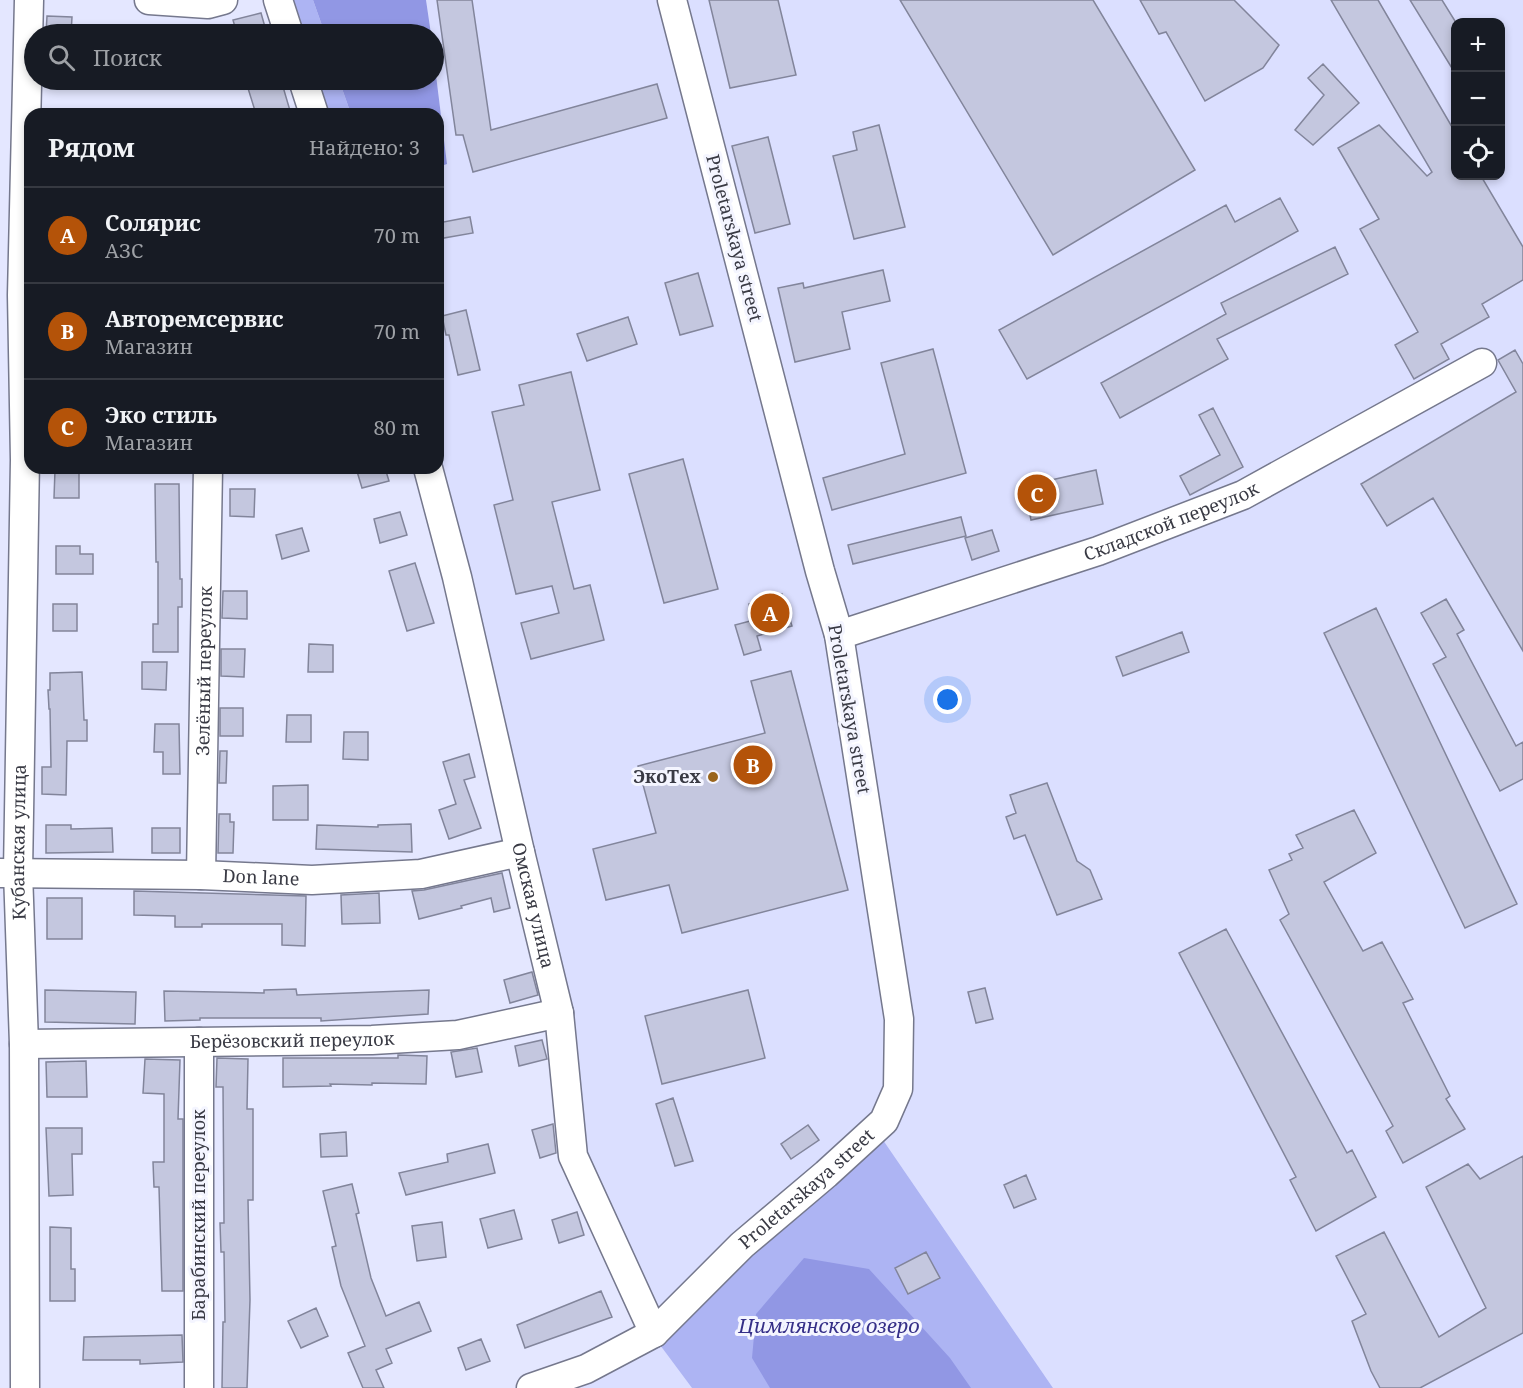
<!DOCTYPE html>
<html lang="ru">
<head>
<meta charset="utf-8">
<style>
  body { margin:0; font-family:"Noto Serif",serif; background:#20242c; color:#f1f3f6 }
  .controls { position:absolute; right:18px; top:18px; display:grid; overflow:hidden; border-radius:12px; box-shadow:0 3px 9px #0003 }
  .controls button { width:54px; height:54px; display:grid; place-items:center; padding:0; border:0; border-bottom:2px solid #363941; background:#171b24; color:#f1f3f6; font:30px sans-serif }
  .you { position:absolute; left:948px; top:700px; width:21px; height:21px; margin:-15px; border:4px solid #fff; border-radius:50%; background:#1a73e8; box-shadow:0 0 0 9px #1a73e833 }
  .badge { display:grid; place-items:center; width:39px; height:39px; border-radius:50%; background:#b45309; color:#fff; font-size:20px; font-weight:700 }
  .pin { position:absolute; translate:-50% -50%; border:3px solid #fff; box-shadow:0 2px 6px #0006 }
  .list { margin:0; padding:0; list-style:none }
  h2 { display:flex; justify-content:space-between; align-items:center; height:78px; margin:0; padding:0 24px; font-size:26px }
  h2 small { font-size:20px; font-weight:400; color:#9ea1a6 }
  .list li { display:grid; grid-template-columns:39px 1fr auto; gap:18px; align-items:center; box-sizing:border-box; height:96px; padding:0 24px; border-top:2px solid #363941 }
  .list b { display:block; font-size:22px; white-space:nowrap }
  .list p { margin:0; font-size:20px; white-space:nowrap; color:#9ea1a6 }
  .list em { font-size:20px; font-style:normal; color:#9ea1a6 }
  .icon { flex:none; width:33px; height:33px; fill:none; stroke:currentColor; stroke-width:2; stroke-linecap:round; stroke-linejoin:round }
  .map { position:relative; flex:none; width:1523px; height:1388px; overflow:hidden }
  .search { position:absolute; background:#171b24; box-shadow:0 3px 9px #0003; left:24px; top:24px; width:420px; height:66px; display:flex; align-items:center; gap:15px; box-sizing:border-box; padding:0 21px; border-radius:33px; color:#9ea1a6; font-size:22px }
  .panel { position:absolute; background:#171b24; box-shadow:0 3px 9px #0003; left:24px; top:108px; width:420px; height:366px; border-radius:18px }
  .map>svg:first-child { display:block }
  .built { fill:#dbdfff; fill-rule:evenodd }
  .forest { fill:#adb4f3 }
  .water { fill:#9197e4 }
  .building { fill:#c4c7df; stroke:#82859b; stroke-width:1.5 }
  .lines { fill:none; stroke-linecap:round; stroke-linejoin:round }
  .minor-casing { stroke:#75788d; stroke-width:31 }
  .minor { stroke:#fff; stroke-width:28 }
  .poi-dot { fill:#9a651c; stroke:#f4f5ff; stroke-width:2 }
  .labels { text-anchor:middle; stroke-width:6; stroke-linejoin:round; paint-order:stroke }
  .street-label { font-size:18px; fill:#393a44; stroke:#f4f5ff }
  .poi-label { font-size:18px; font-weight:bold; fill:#393a44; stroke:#f4f5ff; text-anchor:end }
  .water-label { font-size:20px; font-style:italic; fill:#352f88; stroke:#f4f5ff }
</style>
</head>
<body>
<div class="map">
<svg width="1523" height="1388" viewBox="0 0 1523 1388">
  <rect width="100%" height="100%" fill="#e4e7ff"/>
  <path class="built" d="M 426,0 L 661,0 L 832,641 L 888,1021 L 885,1087 L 872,1113 L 656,1313 L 580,1148 L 438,465 L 438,167 L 447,163 L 434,59 L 434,34 L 431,34 Z
    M 685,0 L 1523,0 L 1523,1388 L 1053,1388 L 883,1140 L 909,1016 ZM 1456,22 L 1500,22 L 1500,176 L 1456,176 Z
    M 660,1345 L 692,1388 L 567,1388 Z"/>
  <path class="forest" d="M 287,0 L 313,0 L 325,34 L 298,34 Z
    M 312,80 L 339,80 L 351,114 L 324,114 Z
    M 883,1140 L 1053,1388 L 692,1388 L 660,1345 L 750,1253 Z"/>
  <path class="water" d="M 313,0 L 426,0 L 431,34 L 325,34 Z
    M 434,59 L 447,164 L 438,167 L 438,114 L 351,114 L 339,80 L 434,80 Z
    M 804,1258 L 869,1269 L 950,1358 L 971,1388 L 770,1388 L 752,1358 L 756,1314 Z"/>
  <path class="building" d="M 437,0 L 472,0 L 491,130 L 657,84 L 667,118 L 473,172 L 463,135 L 456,135 Z
    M 709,0 L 778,0 L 796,75 L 730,88 Z
    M 900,0 L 1093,0 L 1195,170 L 1053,255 Z
    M 1140,0 L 1234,0 L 1279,45 L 1263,68 L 1205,101 L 1166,32 L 1159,34 Z
    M 1331,0 L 1378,0 L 1455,132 L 1455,176 L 1481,176 L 1523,247 L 1523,280 L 1482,304 L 1489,317 L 1441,344 L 1449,359 L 1414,379 L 1395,345 L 1418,332 L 1360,229 L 1379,219 L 1338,148 L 1379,125 L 1427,176 L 1432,172 Z
    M 1410,0 L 1442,0 L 1455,21 L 1455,73 Z
    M 261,13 L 267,34 L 237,34 L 233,20 Z
    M 47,16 L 72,17 L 71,34 L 46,34 Z
    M 1323,64 L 1359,103 L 1313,145 L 1295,130 L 1324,95 L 1308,78 Z
    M 264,80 L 281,80 L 291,114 L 256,114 L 247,85 Z
    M 879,125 L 905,227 L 854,239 L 833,156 L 857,150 L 853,132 Z
    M 768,137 L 790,224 L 755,233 L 732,146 Z
    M 1280,198 L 1298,231 L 1027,379 L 999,330 L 1226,205 L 1235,222 Z
    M 470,217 L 473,233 L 438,239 L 438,223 Z
    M 1335,247 L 1348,274 L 1217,339 L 1228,359 L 1120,418 L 1101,383 L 1226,314 L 1221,303 Z
    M 883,270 L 890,301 L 842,312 L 850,349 L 795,362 L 778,288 L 803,283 L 804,288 Z
    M 698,273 L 713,326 L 680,335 L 665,283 Z
    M 466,310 L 480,370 L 458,375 L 449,335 L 446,335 L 442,316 Z
    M 628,317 L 637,344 L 587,361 L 577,334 Z
    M 933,349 L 966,473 L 832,510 L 823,478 L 905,454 L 881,363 Z
    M 1515,350 L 1523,364 L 1523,651 L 1433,498 L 1387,526 L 1361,484 L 1516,392 L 1498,360 Z
    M 571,372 L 600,490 L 552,502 L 574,589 L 590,585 L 604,640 L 531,659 L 521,623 L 559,613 L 552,586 L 516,594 L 494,505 L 513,500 L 492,412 L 524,405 L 519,385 Z
    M 1213,408 L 1243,467 L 1190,495 L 1180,476 L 1220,455 L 1199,415 Z
    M 683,459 L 718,589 L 664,603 L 629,474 Z
    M 356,468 L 385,468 L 389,481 L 362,488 Z
    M 55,470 L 79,470 L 79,498 L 54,498 Z
    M 1096,470 L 1103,504 L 1031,520 L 1024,486 Z
    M 155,484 L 179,484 L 180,579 L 182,579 L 182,607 L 178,607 L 178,652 L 153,652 L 153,624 L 158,624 L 158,562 L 156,562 Z
    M 230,489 L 255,489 L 254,517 L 230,516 Z
    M 400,512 L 407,535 L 380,543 L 374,519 Z
    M 961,517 L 966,536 L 853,564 L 848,545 Z
    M 302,528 L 309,551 L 282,559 L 276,535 Z
    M 992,530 L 999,551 L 972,560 L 965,538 Z
    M 56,546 L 80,546 L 80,554 L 93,554 L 93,574 L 56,574 Z
    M 415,563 L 434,623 L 407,631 L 389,571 Z
    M 223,591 L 247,591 L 247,619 L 222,618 Z
    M 782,594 L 792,626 L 757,636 L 761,650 L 744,655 L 735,625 L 754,620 L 749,604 Z
    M 1446,599 L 1464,630 L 1457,634 L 1516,746 L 1523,742 L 1523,779 L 1500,791 L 1433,664 L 1446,657 L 1421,613 Z
    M 53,604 L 77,604 L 77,631 L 53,631 Z
    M 1376,608 L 1517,904 L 1465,928 L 1324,633 Z
    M 1182,632 L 1189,652 L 1123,676 L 1116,657 Z
    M 309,644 L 333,645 L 333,672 L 308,672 Z
    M 221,649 L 245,649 L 244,677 L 221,676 Z
    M 142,662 L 167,662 L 166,690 L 142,689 Z
    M 791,671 L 848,890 L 682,933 L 669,885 L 606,900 L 593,849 L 656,833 L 638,766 L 765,733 L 751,681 Z
    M 82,672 L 84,720 L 87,720 L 87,741 L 67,741 L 66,795 L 42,794 L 42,767 L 51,767 L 50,709 L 49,709 L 48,690 L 50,690 L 50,673 Z
    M 220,708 L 243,708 L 243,736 L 220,736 Z
    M 287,715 L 311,715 L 311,742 L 286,742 Z
    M 155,724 L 179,724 L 180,774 L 163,774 L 163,752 L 154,752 Z
    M 344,732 L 368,732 L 368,760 L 343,759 Z
    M 220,751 L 227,751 L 226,783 L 219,783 Z
    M 469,754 L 475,777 L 464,780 L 481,828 L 449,839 L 439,810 L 456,804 L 443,762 Z
    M 1047,783 L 1077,861 L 1090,870 L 1102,899 L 1057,915 L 1025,835 L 1014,839 L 1006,817 L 1016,813 L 1010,795 Z
    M 308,785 L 308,820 L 273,820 L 273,786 Z
    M 1354,810 L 1376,853 L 1324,882 L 1363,951 L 1382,942 L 1413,999 L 1403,1003 L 1450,1096 L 1446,1099 L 1465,1129 L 1403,1163 L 1386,1131 L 1393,1126 L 1280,920 L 1289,914 L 1269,870 L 1292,860 L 1289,854 L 1303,848 L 1296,835 Z
    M 219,814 L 230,814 L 230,822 L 234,822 L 233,853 L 218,853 Z
    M 411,824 L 412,852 L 316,849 L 317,825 L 378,827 L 378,825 Z
    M 46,825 L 71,825 L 71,829 L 112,828 L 113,852 L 46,853 Z
    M 152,828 L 180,828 L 180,853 L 152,853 Z
    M 502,873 L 510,908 L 494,912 L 491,898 L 461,906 L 462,908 L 419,919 L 412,891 L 424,890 Z
    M 134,891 L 306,896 L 305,946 L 282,945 L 282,924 L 202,924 L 202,927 L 175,927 L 175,916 L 134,915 Z
    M 379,893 L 380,923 L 342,924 L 341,895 Z
    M 47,898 L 82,898 L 82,939 L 47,939 Z
    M 1226,929 L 1347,1153 L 1352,1150 L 1376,1197 L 1316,1231 L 1290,1180 L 1296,1177 L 1179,953 Z
    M 532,972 L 538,995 L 510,1003 L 504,980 Z
    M 985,988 L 993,1019 L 976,1023 L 968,992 Z
    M 296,989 L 297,995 L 429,990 L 428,1014 L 321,1021 L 321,1018 L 200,1018 L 200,1020 L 165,1021 L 164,991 L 264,993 L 264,990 Z
    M 45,990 L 136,992 L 135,1024 L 45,1022 Z
    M 748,990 L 765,1058 L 662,1084 L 645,1016 Z
    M 542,1040 L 547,1059 L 519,1066 L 515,1046 Z
    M 477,1048 L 482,1072 L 456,1077 L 451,1052 Z
    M 398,1055 L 427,1056 L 426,1084 L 372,1083 L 372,1085 L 330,1084 L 331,1086 L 283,1087 L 283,1058 L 398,1058 Z
    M 217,1058 L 248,1059 L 247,1109 L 253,1109 L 253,1200 L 248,1200 L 250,1300 L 247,1388 L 222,1388 L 223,1322 L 225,1322 L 224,1252 L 221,1252 L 220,1223 L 224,1223 L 223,1087 L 216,1087 Z
    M 145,1059 L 180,1060 L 178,1119 L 183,1119 L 183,1291 L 162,1291 L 159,1187 L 154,1187 L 153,1162 L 164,1162 L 164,1094 L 143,1093 Z
    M 86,1061 L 87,1097 L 47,1097 L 46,1062 Z
    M 673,1098 L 693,1161 L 675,1166 L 656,1104 Z
    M 553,1124 L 556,1153 L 540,1158 L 532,1130 Z
    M 808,1125 L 819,1140 L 791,1159 L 781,1144 Z
    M 46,1128 L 82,1128 L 82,1154 L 72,1154 L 73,1195 L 49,1196 Z
    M 346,1132 L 347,1156 L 321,1157 L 320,1134 Z
    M 488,1144 L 495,1173 L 406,1195 L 399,1173 L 448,1162 L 447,1154 Z
    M 1523,1156 L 1523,1333 L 1420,1388 L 1380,1388 L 1371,1371 L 1352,1321 L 1366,1314 L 1336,1256 L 1384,1232 L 1439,1337 L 1486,1308 L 1426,1187 L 1468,1164 L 1480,1179 Z
    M 1026,1175 L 1036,1199 L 1014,1208 L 1004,1185 Z
    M 352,1184 L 359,1213 L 356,1214 L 371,1278 L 386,1316 L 419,1302 L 431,1331 L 386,1349 L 392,1363 L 376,1370 L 384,1388 L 363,1388 L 348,1353 L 365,1346 L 341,1286 L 332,1247 L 336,1246 L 323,1191 Z
    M 514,1210 L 522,1239 L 488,1248 L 480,1219 Z
    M 577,1212 L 584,1235 L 559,1243 L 552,1220 Z
    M 442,1222 L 446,1257 L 417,1261 L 412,1226 Z
    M 50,1227 L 71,1228 L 71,1269 L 75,1269 L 75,1301 L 50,1301 Z
    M 926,1252 L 940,1278 L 908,1294 L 895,1268 Z
    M 601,1291 L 612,1317 L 525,1348 L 517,1325 Z
    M 316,1308 L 328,1336 L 301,1348 L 288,1321 Z
    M 182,1335 L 183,1362 L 140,1364 L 140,1360 L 83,1360 L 84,1337 Z
    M 481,1339 L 490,1361 L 466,1370 L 458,1348 Z"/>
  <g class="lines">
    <g class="minor-casing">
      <g id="minor">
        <path d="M 149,0 L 208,4 L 223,0"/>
        <path d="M 278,0 L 289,34"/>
        <path d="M 303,80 L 314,114"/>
        <path id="s1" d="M 428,468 L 457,577 L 520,852 L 559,1013 L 573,1156 L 654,1333"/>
        <path id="s2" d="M 839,635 L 1098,551 L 1243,495 L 1482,363"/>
        <path id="s3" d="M 0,873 L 201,875 L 312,880 L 421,874 L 520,852"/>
        <path id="s4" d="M 201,875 L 208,468"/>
        <path id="s5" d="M 24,1044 L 372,1040 L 458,1035 L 559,1013"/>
        <path id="s6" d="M 25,1388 L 24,1044 L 18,872 L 25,460 L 22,295 L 29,0"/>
        <path d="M 199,1388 L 199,1042"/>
        <path id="s7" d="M 531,1388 L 586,1369 L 654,1333 L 742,1245 L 826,1174 L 884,1121 L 898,1089 L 899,1019 L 839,635 L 820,571 L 672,0"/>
      </g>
    </g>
    <use href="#minor" class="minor"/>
  </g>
  <circle class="poi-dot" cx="713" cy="777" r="6"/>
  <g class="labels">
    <g class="street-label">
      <text transform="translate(734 238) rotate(75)" y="6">Proletarskaya street</text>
      <text dy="6" stroke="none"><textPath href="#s2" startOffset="351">Складской переулок</textPath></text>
      <text dy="6" stroke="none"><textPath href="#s4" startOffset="204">Зелёный переулок</textPath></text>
      <text transform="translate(849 709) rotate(80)" y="6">Proletarskaya street</text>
      <text dy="6" stroke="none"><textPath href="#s6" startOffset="546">Кубанская улица</textPath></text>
      <text dy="6" stroke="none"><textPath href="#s3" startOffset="261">Don lane</textPath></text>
      <text dy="6" stroke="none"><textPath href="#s1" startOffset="450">Омская улица</textPath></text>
      <text dy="6" stroke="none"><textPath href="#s5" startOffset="268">Берёзовский переулок</textPath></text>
      <text dy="6" stroke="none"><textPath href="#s7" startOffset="345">Proletarskaya street</textPath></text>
      <text transform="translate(199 1215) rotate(-90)" y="6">Барабинский переулок</text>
    </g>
    <g class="poi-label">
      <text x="701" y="783">ЭкоТех</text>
    </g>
    <g class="water-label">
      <text x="829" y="1333">Цимлянское озеро</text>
    </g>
  </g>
</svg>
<div class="controls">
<button>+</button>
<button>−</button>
<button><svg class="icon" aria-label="locate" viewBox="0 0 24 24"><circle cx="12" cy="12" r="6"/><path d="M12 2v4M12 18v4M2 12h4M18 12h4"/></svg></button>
</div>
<div class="you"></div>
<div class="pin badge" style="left:770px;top:613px">A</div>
<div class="pin badge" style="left:753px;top:765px">B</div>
<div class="pin badge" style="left:1037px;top:494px">C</div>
<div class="search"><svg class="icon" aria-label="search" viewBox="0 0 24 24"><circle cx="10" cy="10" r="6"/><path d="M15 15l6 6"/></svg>Поиск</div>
<section class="panel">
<h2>Рядом<small>Найдено: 3</small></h2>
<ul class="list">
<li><span class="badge">A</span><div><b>Солярис</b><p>АЗС</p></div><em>70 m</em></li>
<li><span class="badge">B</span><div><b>Авторемсервис</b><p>Магазин</p></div><em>70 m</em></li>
<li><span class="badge">C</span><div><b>Эко стиль</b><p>Магазин</p></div><em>80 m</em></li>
</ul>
</section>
</div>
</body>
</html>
